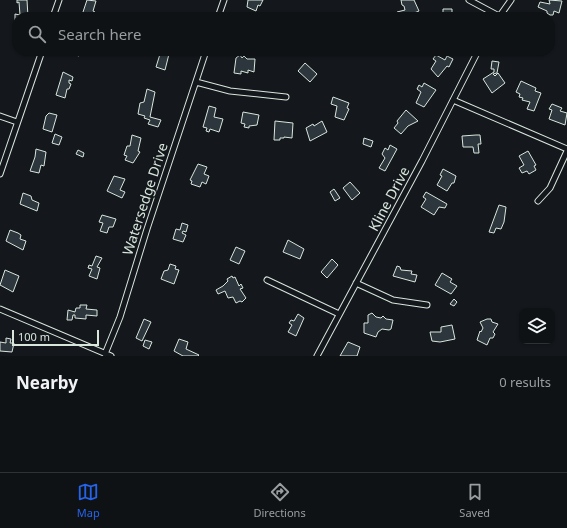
<!DOCTYPE html>
<html lang="en">
<head>
<meta charset="utf-8">
<style>
  body { margin:0; font-family:"Noto Sans",sans-serif; background:#181b1e; color:#f1f3f6 }
  .controls { position:absolute; right:12px; bottom:12px; display:grid; overflow:hidden; border-radius:8px; box-shadow:0 1px 3px #0004 }
  .controls button { width:36px; height:36px; display:grid; place-items:center; padding:0; border:0; border-bottom:1px solid #2f3234; background:#0f1215; color:#f1f3f6; font:20px sans-serif }
  .scale { position:absolute; left:12px; bottom:10px; width:87px; box-sizing:border-box; padding-left:4px; border:2px solid #d8e6dc; border-top:0; font-size:11px; line-height:14px; white-space:nowrap; color:#d8e6dc; -webkit-text-stroke:3px #14181c; paint-order:stroke }
  .list { margin:0; padding:0; list-style:none }
  h2 { display:flex; justify-content:space-between; align-items:center; height:52px; margin:0; padding:0 16px; font-size:17px }
  h2 small { font-size:13px; font-weight:400; color:#9b9ea0 }
  .icon { flex:none; width:22px; height:22px; fill:none; stroke:currentColor; stroke-width:2; stroke-linecap:round; stroke-linejoin:round }
  .map { position:relative; flex:none; width:567px; height:356px; overflow:hidden }
  .search { position:absolute; background:#0f1215; box-shadow:0 1px 3px #0004; left:12px; right:12px; top:12px; height:44px; display:flex; align-items:center; gap:10px; box-sizing:border-box; padding:0 14px; border-radius:16px; color:#9b9ea0; font-size:15px }
  .sheet { height:116px; background:#0f1215 }
  nav { display:flex; justify-content:space-around; align-items:center; box-sizing:border-box; height:56px; border-top:1px solid #2f3234; background:#0f1215; font-size:11px; color:#9b9ea0 }
  nav a { display:grid; justify-items:center; gap:2px }
  nav .on { color:#2563eb }
  .map>svg:first-child { display:block }
  .building { fill:#2c363c; stroke:#d8e6dc }
  .lines { fill:none; stroke-linecap:round; stroke-linejoin:round }
  .street-casing { stroke:#d8e6dc; stroke-width:7 }
  .street { stroke:#14181c; stroke-width:5 }
  .labels { text-anchor:middle; stroke-width:3; stroke-linejoin:round; paint-order:stroke }
  .street-label { font-size:14px; fill:#d8e6dc; stroke:#14181c }
</style>
</head>
<body>
<div class="map">
<svg width="567" height="356" viewBox="0 0 567 356">
  <rect width="100%" height="100%" fill="#14181c"/>
  <path class="building" d="M 17,0 L 27,0 L 28,17 L 17,17 L 17,21 L 15,21 L 15,14 L 20,15 L 19,2 L 17,3 Z
    M 87,0 L 96,1 L 93,11 L 95,12 L 94,17 L 82,15 Z
    M 248,0 L 263,0 L 260,6 L 258,5 L 256,11 L 247,7 Z
    M 401,0 L 414,0 L 419,11 L 404,17 L 399,17 L 397,12 L 405,10 L 404,6 L 402,5 Z
    M 549,0 L 562,1 L 559,13 L 554,11 L 553,15 L 550,15 L 547,13 L 547,11 L 538,7 L 540,2 L 550,4 Z
    M 443,9 L 452,9 L 452,14 L 443,14 Z
    M 69,51 L 81,51 L 79,56 L 69,53 Z
    M 161,51 L 169,54 L 165,70 L 156,67 Z
    M 240,55 L 242,58 L 244,56 L 247,59 L 255,59 L 254,72 L 248,70 L 248,73 L 241,71 L 241,74 L 234,73 L 236,58 Z
    M 436,55 L 445,60 L 447,56 L 453,59 L 449,67 L 447,66 L 438,77 L 431,69 L 436,61 L 433,59 Z
    M 492,61 L 499,62 L 497,73 L 493,74 L 495,76 L 498,73 L 505,83 L 492,93 L 483,79 L 494,72 L 494,69 L 491,69 Z
    M 305,63 L 317,74 L 310,82 L 298,71 Z
    M 63,72 L 73,77 L 72,81 L 69,80 L 69,83 L 71,84 L 69,89 L 67,89 L 65,98 L 56,95 Z
    M 521,81 L 536,88 L 535,91 L 541,93 L 534,111 L 527,109 L 530,102 L 522,100 L 523,98 L 519,97 L 520,94 L 516,92 Z
    M 424,83 L 436,90 L 424,107 L 416,103 L 421,92 L 417,89 L 419,85 L 422,87 Z
    M 147,89 L 155,92 L 150,117 L 161,120 L 158,127 L 148,124 L 150,120 L 144,118 L 145,116 L 138,114 L 140,103 L 144,102 Z
    M 333,97 L 349,103 L 347,108 L 349,109 L 344,120 L 335,117 L 337,106 L 331,104 Z
    M 552,104 L 562,108 L 560,111 L 567,113 L 565,125 L 549,119 L 552,110 L 549,109 Z
    M 209,106 L 216,108 L 214,117 L 223,119 L 219,132 L 210,129 L 209,132 L 206,131 L 207,128 L 203,127 Z
    M 406,110 L 418,121 L 408,126 L 401,134 L 394,128 L 398,123 L 397,121 Z
    M 243,112 L 259,115 L 257,125 L 249,126 L 249,128 L 244,127 L 245,124 L 241,123 Z
    M 49,113 L 57,115 L 52,132 L 43,129 L 46,116 Z
    M 275,121 L 293,123 L 292,138 L 284,137 L 284,138 L 280,138 L 280,140 L 274,140 Z
    M 322,121 L 327,132 L 310,141 L 306,128 L 313,124 L 314,126 Z
    M 55,134 L 62,137 L 59,145 L 52,143 Z
    M 132,135 L 141,138 L 138,151 L 140,152 L 133,163 L 125,160 L 127,156 L 124,155 L 127,146 L 130,146 Z
    M 476,135 L 480,135 L 481,144 L 478,144 L 479,153 L 474,153 L 473,147 L 463,147 L 462,136 Z
    M 364,138 L 373,141 L 371,147 L 363,144 Z
    M 390,145 L 397,149 L 385,171 L 379,168 L 385,158 L 382,154 L 385,148 L 388,150 Z
    M 36,149 L 46,152 L 44,166 L 41,165 L 39,173 L 30,171 L 35,157 Z
    M 78,150 L 84,153 L 83,157 L 76,154 Z
    M 528,151 L 536,165 L 534,166 L 536,170 L 529,174 L 527,171 L 522,173 L 519,168 L 524,165 L 519,156 Z
    M 198,164 L 207,167 L 204,174 L 209,176 L 206,184 L 202,182 L 200,187 L 191,184 L 192,181 L 190,180 Z
    M 443,169 L 456,176 L 454,183 L 452,183 L 447,191 L 437,185 L 442,176 L 440,175 Z
    M 114,176 L 125,179 L 120,190 L 125,192 L 122,198 L 107,191 Z
    M 350,182 L 360,193 L 352,200 L 343,188 Z
    M 334,189 L 340,198 L 335,201 L 330,192 Z
    M 426,192 L 447,204 L 445,208 L 439,207 L 434,215 L 421,207 L 426,199 L 423,197 Z
    M 23,193 L 31,196 L 32,200 L 39,203 L 37,211 L 20,204 Z
    M 499,205 L 506,207 L 504,222 L 501,229 L 496,228 L 494,233 L 489,232 Z
    M 102,215 L 116,219 L 113,227 L 109,227 L 107,233 L 100,231 L 103,223 L 99,222 Z
    M 182,223 L 188,225 L 186,232 L 183,231 L 182,233 L 186,235 L 183,242 L 173,239 L 176,229 L 180,230 Z
    M 10,230 L 18,233 L 21,235 L 20,239 L 26,241 L 23,250 L 6,241 Z
    M 288,240 L 304,249 L 300,259 L 283,252 Z
    M 236,247 L 245,251 L 239,264 L 230,260 Z
    M 96,256 L 102,258 L 97,267 L 100,268 L 97,279 L 89,276 L 92,269 L 88,268 L 89,265 L 92,266 Z
    M 332,259 L 338,265 L 327,278 L 321,272 Z
    M 170,264 L 176,266 L 175,269 L 179,270 L 174,284 L 161,279 L 164,271 L 168,270 Z
    M 397,266 L 400,267 L 401,270 L 412,271 L 411,274 L 417,275 L 415,282 L 393,276 Z
    M 5,270 L 19,276 L 13,292 L 0,285 Z
    M 442,273 L 452,279 L 450,282 L 457,286 L 451,294 L 435,285 Z
    M 232,276 L 233,278 L 235,277 L 239,286 L 241,284 L 243,288 L 240,289 L 246,298 L 242,302 L 240,301 L 236,303 L 233,297 L 228,298 L 225,291 L 218,294 L 216,290 L 223,286 L 228,281 L 227,279 Z
    M 454,299 L 457,302 L 454,306 L 450,304 Z
    M 80,305 L 87,305 L 86,309 L 97,310 L 97,316 L 86,315 L 86,319 L 75,318 L 75,315 L 73,315 L 72,320 L 67,320 L 68,310 L 75,312 L 76,308 L 80,308 Z
    M 372,313 L 376,317 L 381,318 L 383,316 L 386,319 L 393,320 L 391,329 L 389,330 L 382,329 L 378,332 L 376,337 L 364,333 L 364,323 L 368,323 L 368,315 Z
    M 298,314 L 304,318 L 296,336 L 288,332 L 292,325 L 289,323 L 291,320 L 294,321 Z
    M 144,319 L 151,322 L 142,341 L 136,338 Z
    M 487,319 L 491,319 L 492,322 L 498,324 L 493,332 L 495,334 L 493,338 L 490,338 L 487,345 L 477,340 L 480,331 L 481,332 L 483,328 L 480,322 Z
    M 452,325 L 455,339 L 440,342 L 432,341 L 430,332 L 441,332 L 441,327 Z
    M 6,338 L 11,339 L 10,343 L 14,343 L 12,352 L 0,351 L 0,342 L 6,343 Z
    M 179,339 L 188,342 L 186,349 L 199,355 L 198,356 L 183,356 L 174,351 Z
    M 145,340 L 152,342 L 149,349 L 143,346 Z
    M 348,342 L 360,347 L 357,356 L 340,356 Z"/>
  <g class="lines">
    <g class="street-casing">
      <path id="street" d="M 469,0 L 499,16
        M 53,17 L 59,0
        M 218,17 L 224,0
        M 499,17 L 511,0
        M 196,82 L 230,91 L 286,97
        M 453,100 L 567,149
        M 0,116 L 17,122
        M 0,174 L 42,51
        M 538,201 L 550,188 L 567,151
        M 267,280 L 339,314
        M 356,283 L 393,300 L 427,305
        M 0,309 L 111,356
        M 105,354 L 120,317 L 147,229 L 206,51
        M 317,356 L 422,161 L 478,51"/>
    </g>
    <use href="#street" class="street"/>
  </g>
  <g class="labels">
    <g class="street-label">
      <text transform="translate(145 199) rotate(-72)" y="5">Watersedge Drive</text>
      <text transform="translate(389 199) rotate(-62)" y="5">Kline Drive</text>
    </g>
  </g>
</svg>
<div class="controls">
<button><svg class="icon" aria-label="layers" viewBox="0 0 24 24"><path d="M12 4l9 5-9 5-9-5zM3 14l9 5 9-5"/></svg></button>
</div>
<div class="scale">100 m</div>
<div class="search"><svg class="icon" aria-label="search" viewBox="0 0 24 24"><circle cx="10" cy="10" r="6"/><path d="M15 15l6 6"/></svg>Search here</div>
</div>
<section class="sheet">
<h2>Nearby<small>0 results</small></h2>
<ul class="list">
</ul>
</section>
<nav>
<a class="on"><svg class="icon" aria-label="map" viewBox="0 0 24 24"><path d="M3 6l6-2 6 2 6-2v14l-6 2-6-2-6 2zM9 4v14M15 6v14"/></svg>Map</a>
<a><svg class="icon" aria-label="directions" viewBox="0 0 24 24"><path d="M12 3l9 9-9 9-9-9zM9 14v-3h6M13 9l2 2-2 2"/></svg>Directions</a>
<a><svg class="icon" aria-label="saved" viewBox="0 0 24 24"><path d="M7 4h10v16l-5-4-5 4z"/></svg>Saved</a>
</nav>
</body>
</html>
